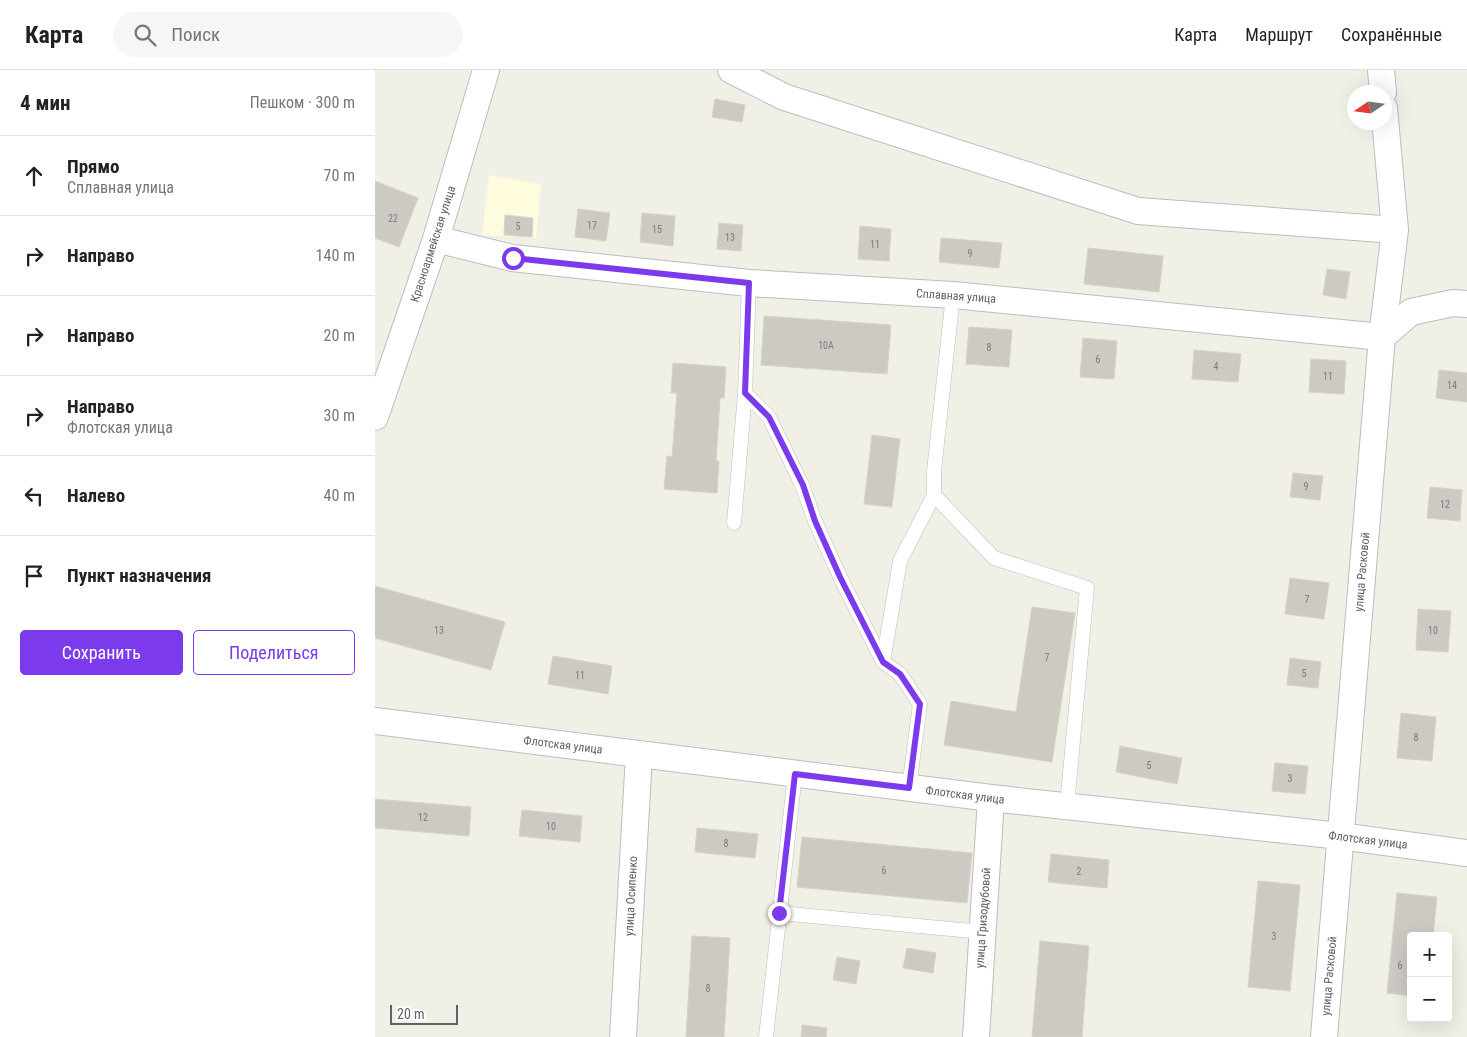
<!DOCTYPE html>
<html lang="ru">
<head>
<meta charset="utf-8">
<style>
  body { margin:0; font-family:"Roboto Condensed",sans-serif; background:#f6f6f6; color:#222 }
  .controls { position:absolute; right:15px; bottom:15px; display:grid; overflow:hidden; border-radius:5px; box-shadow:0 5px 20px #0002 }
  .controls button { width:45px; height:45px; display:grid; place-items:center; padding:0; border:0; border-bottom:1px solid #e0e0e0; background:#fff; color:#222; font:25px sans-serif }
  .compass { position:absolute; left:972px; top:15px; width:45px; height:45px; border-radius:50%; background:#fff; box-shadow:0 5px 20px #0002; rotate:257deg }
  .scale { position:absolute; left:15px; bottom:12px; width:68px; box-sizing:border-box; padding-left:5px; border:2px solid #5e6167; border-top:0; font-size:14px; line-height:18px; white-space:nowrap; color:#5e6167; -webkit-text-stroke:4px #fff; paint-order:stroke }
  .stop { position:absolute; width:15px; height:15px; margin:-11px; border:4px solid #7c3aed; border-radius:50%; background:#fff }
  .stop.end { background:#7c3aed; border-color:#fff; box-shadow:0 1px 5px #0008 }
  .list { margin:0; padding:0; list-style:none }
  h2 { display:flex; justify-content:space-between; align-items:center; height:65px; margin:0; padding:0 20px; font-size:21px }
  h2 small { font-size:16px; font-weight:400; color:#767676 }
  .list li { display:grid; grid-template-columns:32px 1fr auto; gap:15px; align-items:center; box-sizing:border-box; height:80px; padding:0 20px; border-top:1px solid #e0e0e0 }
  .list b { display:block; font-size:19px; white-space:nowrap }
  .list p { margin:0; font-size:16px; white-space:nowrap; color:#767676 }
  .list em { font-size:16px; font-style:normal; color:#767676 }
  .actions { display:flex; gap:10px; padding:15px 20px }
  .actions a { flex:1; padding:11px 0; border:1px solid #7c3aed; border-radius:5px; text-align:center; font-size:18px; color:#7c3aed }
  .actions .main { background:#7c3aed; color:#fff }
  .icon { flex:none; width:28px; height:28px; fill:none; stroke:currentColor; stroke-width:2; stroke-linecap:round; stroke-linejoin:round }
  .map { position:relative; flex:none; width:1092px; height:967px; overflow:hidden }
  header { display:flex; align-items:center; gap:30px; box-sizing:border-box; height:70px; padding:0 25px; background:#fff; border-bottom:1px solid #e0e0e0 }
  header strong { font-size:24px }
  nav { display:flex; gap:28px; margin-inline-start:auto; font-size:18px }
  .search { width:350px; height:45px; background:#f6f6f6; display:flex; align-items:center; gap:12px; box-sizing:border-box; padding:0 18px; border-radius:28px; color:#767676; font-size:19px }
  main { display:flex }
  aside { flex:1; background:#fff }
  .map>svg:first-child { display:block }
  .commercial { fill:#fffcdd }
  .building { fill:#cccac3; stroke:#d6d3c4 }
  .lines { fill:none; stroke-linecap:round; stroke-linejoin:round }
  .service-casing { stroke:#bbbdc2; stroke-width:15 }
  .minor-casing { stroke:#bbbdc2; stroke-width:28 }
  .service { stroke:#fff; stroke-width:14 }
  .minor { stroke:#fff; stroke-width:26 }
  .route { stroke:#7c3aed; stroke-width:6 }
  .labels { text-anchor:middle; stroke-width:5; stroke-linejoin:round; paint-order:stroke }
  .number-label { font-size:10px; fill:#7a7b7e }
  .street-label { font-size:12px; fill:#5e6167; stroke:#fff }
</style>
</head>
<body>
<header>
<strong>Карта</strong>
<div class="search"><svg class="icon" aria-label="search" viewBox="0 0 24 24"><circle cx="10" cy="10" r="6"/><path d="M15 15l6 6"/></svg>Поиск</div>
<nav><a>Карта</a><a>Маршрут</a><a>Сохранённые</a></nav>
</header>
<main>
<aside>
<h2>4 мин<small>Пешком · 300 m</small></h2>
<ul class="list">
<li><svg class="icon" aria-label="ahead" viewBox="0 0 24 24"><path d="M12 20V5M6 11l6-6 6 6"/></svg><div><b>Прямо</b><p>Сплавная улица</p></div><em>70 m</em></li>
<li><svg class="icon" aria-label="right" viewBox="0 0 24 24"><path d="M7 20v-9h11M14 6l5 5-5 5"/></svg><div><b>Направо</b></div><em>140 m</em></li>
<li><svg class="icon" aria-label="right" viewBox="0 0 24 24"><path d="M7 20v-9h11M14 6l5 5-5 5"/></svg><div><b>Направо</b></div><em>20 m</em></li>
<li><svg class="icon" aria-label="right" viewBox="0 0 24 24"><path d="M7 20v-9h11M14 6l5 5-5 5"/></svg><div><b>Направо</b><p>Флотская улица</p></div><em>30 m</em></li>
<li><svg class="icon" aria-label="left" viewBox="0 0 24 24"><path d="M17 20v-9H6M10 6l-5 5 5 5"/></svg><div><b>Налево</b></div><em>40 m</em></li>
<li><svg class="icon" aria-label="arrive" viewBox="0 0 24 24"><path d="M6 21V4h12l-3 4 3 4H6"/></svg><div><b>Пункт назначения</b></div></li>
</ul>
<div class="actions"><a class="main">Сохранить</a><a>Поделиться</a></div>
</aside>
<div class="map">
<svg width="1092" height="967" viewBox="0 0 1092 967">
  <rect width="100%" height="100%" fill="#f1f0e6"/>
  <path class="commercial" d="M 114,105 L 166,114 L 161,168 L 107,165 Z"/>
  <path class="building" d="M 340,29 L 370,35 L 367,52 L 337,47 Z
    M 0,111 L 43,128 L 24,177 L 0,168 Z
    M 203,139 L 235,143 L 231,171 L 200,167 Z
    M 267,143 L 300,146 L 298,176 L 265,172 Z
    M 130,145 L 158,148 L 157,167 L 129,165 Z
    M 344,153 L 368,155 L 366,181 L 342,179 Z
    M 485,156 L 516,159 L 514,191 L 483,189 Z
    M 566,168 L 627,173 L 624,198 L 564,192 Z
    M 713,178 L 788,186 L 784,222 L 709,214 Z
    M 952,199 L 975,202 L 971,229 L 948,225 Z
    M 389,246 L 516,255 L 512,304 L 386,295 Z
    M 594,257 L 637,260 L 634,297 L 591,294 Z
    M 708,268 L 742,271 L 739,309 L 705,307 Z
    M 819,280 L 866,284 L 863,312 L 817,309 Z
    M 936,289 L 971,291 L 969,324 L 934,322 Z
    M 298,293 L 351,297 L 349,328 L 345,328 L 341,391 L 344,391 L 342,423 L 289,419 L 292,386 L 297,387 L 302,323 L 296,323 Z
    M 1064,300 L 1092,303 L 1092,332 L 1061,328 Z
    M 497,365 L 525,369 L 517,437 L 489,434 Z
    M 918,403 L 948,406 L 945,430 L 915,427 Z
    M 1055,417 L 1087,420 L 1085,451 L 1052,448 Z
    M 915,508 L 954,513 L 949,549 L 910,544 Z
    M 0,516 L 130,552 L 116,600 L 0,568 Z
    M 657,537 L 700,543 L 677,692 L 569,675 L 576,631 L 641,642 Z
    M 1043,539 L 1076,541 L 1073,582 L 1041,580 Z
    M 178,586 L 237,596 L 233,624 L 173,614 Z
    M 915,588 L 946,592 L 943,618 L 912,615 Z
    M 1026,643 L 1061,647 L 1057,691 L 1022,688 Z
    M 745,676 L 807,688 L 802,714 L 741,702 Z
    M 900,693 L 933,696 L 930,724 L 897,721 Z
    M 0,729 L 96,737 L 94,766 L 0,758 Z
    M 147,740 L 207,746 L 205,772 L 144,766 Z
    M 322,758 L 383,764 L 380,788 L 320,782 Z
    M 427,767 L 597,783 L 592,833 L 422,817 Z
    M 676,784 L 734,790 L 732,818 L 673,812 Z
    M 883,811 L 925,815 L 915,921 L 873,917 Z
    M 1022,823 L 1062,827 L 1058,866 L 1036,866 L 1036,926 L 1012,923 Z
    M 317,866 L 355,868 L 349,967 L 311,967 Z
    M 665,871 L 714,876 L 707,967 L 657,967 Z
    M 532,878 L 561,883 L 558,903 L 528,898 Z
    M 462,887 L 485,891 L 481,914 L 458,910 Z
    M 427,955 L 452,958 L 451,967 L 426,967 Z"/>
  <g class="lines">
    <g class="service-casing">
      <path id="service" d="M 578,225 L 559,401 L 559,425 L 619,488 L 712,518 L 692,736
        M 370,323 L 394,347 L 427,415 L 440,451 L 465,507 L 508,592 L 525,604 L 545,634 L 534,718
        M 359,453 L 370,323 L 374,213
        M 508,592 L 525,491 L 559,425
        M 404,843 L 608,862
        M 391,967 L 420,704"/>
    </g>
    <g class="minor-casing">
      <path id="minor" d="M 356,0 L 409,27 L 763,141 L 1020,160
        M 1006,0 L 1008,22
        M 61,169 L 137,188 L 374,213 L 578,225 L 1007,267 L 1036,242 L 1078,233 L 1092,234
        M 0,347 L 61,169 L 111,0
        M 0,651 L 616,728 L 965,766 L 1092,783
        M 248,967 L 264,685
        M 601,967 L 616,728
        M 949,967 L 1007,267 L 1020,160 L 1009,38"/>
    </g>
    <use href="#service" class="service"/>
    <use href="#minor" class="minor"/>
  </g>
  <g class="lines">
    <path class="route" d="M 138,188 L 374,213 L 370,323 L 394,347 L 428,415 L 440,451 L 465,507 L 508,592 L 525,604 L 545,634 L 534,718 L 420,704 L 404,843"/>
  </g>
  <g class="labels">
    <g class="number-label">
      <text x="18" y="152">22</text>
      <text x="217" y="159">17</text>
      <text x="143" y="160">5</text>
      <text x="282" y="163">15</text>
      <text x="355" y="171">13</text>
      <text x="500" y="178">11</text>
      <text x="595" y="187">9</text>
      <text x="451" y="279">10А</text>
      <text x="614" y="281">8</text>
      <text x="723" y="293">6</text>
      <text x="841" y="300">4</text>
      <text x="953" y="310">11</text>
      <text x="1077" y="319">14</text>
      <text x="931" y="420">9</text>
      <text x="1070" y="438">12</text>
      <text x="932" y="533">7</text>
      <text x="64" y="564">13</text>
      <text x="1058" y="564">10</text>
      <text x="672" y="591">7</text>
      <text x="929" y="607">5</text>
      <text x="205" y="609">11</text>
      <text x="1041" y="671">8</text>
      <text x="774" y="699">5</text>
      <text x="915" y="712">3</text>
      <text x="48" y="751">12</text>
      <text x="176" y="760">10</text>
      <text x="351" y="777">8</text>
      <text x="509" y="804">6</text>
      <text x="704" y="805">2</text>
      <text x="899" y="870">3</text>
      <text x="1025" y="899">6</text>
      <text x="333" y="922">8</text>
    </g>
    <g class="street-label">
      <text transform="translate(58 174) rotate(-72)" y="4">Красноармейская улица</text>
      <text transform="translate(581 226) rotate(4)" y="4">Сплавная улица</text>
      <text transform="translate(987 502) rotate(-85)" y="4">улица Расковой</text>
      <text transform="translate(188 675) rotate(7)" y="4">Флотская улица</text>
      <text transform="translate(590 725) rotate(7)" y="4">Флотская улица</text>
      <text transform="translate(993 770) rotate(7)" y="4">Флотская улица</text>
      <text transform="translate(256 826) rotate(-87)" y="4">улица Осипенко</text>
      <text transform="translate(608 848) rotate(-86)" y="4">улица Гризодубовой</text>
      <text transform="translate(954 906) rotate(-85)" y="4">улица Расковой</text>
    </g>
  </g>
</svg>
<div class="controls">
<button>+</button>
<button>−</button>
</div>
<svg class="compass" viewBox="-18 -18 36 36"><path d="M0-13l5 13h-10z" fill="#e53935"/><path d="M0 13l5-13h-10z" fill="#767676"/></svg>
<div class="scale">20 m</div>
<div class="stop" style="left:138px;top:188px"></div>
<div class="stop end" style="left:404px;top:843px"></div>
</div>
</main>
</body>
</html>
